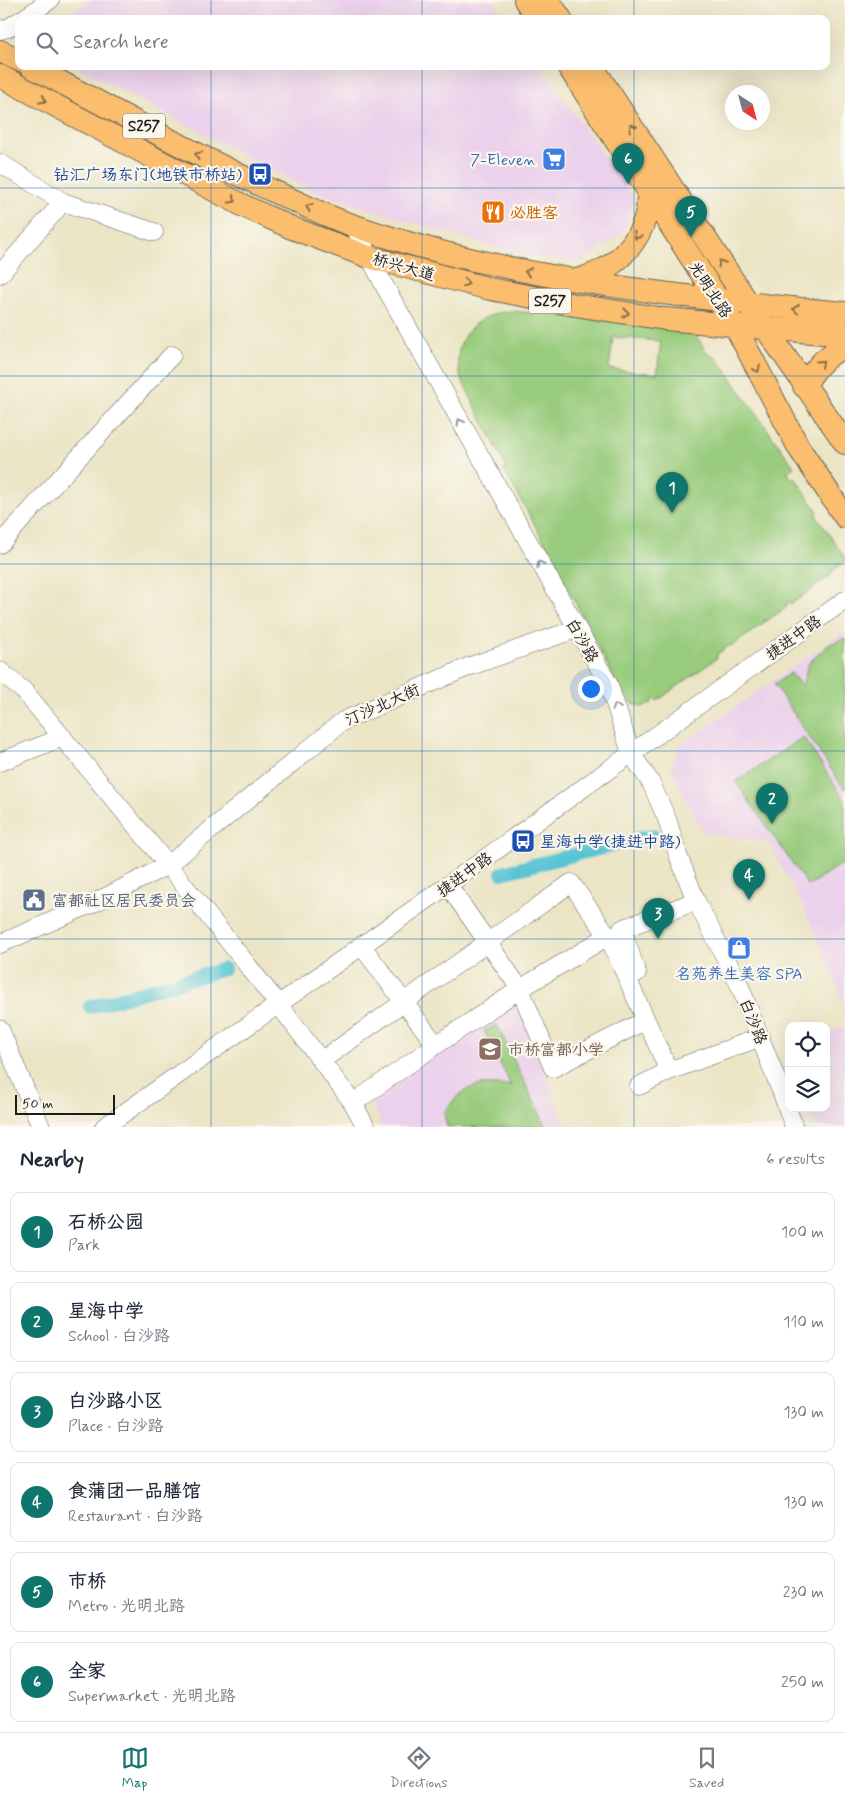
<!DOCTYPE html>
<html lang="en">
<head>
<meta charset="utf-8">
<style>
  body { margin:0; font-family:Mynerve,"LXGW WenKai TC",sans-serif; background:#f2f2f3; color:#1f2937 }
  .controls { position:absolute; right:15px; bottom:15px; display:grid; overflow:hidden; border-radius:10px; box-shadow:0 5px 20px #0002 }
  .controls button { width:45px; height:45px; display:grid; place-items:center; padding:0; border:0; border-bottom:1px solid #e0e1e3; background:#fff; color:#1f2937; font:25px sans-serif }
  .compass { position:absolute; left:725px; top:85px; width:45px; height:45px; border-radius:50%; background:#fff; box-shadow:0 5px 20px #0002; rotate:144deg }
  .scale { position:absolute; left:15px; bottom:12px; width:100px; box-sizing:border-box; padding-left:5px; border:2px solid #1c1c1c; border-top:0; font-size:14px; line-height:18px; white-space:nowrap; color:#1c1c1c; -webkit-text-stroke:4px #fbf7ec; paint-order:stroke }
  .you { position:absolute; left:590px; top:688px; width:18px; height:18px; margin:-12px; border:4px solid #fff; border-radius:50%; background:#1a73e8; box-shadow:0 0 0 8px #1a73e833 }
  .badge { display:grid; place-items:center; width:32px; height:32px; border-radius:50%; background:#0f766e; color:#fff; font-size:16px; font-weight:700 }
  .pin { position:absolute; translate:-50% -41px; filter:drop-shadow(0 1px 2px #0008) }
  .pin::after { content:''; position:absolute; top:26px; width:18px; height:15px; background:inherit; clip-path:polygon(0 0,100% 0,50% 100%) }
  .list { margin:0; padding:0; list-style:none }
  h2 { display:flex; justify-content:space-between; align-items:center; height:65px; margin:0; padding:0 20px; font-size:21px }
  h2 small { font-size:16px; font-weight:400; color:#747a83 }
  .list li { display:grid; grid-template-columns:32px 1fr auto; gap:15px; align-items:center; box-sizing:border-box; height:80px; margin:0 10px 10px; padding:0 10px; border:1px solid #e0e1e3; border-radius:10px }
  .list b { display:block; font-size:19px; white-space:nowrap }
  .list p { margin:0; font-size:16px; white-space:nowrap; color:#747a83 }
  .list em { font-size:16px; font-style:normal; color:#747a83 }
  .icon { flex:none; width:28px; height:28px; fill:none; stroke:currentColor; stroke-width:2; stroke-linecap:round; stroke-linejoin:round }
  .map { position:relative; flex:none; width:845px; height:1127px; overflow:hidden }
  .search { position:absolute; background:#fff; box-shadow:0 5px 20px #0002; left:15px; right:15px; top:15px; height:55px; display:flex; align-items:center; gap:12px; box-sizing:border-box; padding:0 18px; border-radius:10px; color:#747a83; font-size:19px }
  .sheet { height:605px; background:#fff }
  nav { display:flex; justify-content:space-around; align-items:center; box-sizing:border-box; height:70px; border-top:1px solid #e0e1e3; background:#fff; font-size:14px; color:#747a83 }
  nav a { display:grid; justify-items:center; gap:2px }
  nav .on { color:#0f766e }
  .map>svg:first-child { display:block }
  .built { fill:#ebd1eb }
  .green { fill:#99cc7d; stroke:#5a744c; fill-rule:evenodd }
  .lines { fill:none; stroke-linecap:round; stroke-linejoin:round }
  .canal { stroke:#59c4d3; stroke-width:14 }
  .minor-casing { stroke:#646258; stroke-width:19 }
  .major-casing { stroke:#646258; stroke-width:24 }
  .minor { stroke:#fff; stroke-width:18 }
  .major { stroke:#fbbe6e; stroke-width:22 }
  .oneway { stroke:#8c6d45 }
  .oneway2 { stroke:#999 }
  .grid { fill:none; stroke:#1f6fb2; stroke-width:1; stroke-opacity:0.55 }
  .labels { text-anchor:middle; stroke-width:4.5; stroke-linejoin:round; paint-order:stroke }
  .shield { fill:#fbf7ec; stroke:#5f5e5a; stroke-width:1 }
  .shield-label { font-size:15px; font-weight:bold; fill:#1c1c1c }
  .shop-label { font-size:16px; fill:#366cbe; stroke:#fbf7ec; text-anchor:end }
  .transit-label { font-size:16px; fill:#164399; stroke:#fbf7ec; text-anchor:end }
  .food-label { font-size:16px; fill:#c56008; stroke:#fbf7ec; text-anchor:start }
  .street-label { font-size:16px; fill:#1c1c1c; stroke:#fbf7ec }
  .service-label { font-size:16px; fill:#4e5e75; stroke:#fbf7ec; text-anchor:start }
  .education-label { font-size:16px; fill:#785e54; stroke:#fbf7ec; text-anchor:start }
</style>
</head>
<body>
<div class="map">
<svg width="845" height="1127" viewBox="0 0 845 1127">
  <rect width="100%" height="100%" fill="#fbf7ec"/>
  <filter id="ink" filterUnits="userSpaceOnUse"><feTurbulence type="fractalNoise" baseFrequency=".02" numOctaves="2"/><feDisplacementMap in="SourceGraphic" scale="10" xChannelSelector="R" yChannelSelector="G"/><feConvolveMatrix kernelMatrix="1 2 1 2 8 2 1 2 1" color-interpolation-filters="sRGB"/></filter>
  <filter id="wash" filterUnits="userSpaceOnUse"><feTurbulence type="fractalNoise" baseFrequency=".0096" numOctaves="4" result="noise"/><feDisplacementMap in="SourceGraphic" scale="20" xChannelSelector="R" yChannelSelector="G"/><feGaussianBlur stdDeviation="1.12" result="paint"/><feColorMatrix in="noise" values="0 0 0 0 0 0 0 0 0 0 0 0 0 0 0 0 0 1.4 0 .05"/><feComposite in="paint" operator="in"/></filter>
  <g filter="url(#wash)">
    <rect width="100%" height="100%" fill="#ebe5c6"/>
    <path class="built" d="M 91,0 L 493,0 L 506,19 L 61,19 Z
      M 75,66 L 540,66 L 634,198 L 624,232 L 582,262 L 515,254 L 314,192 Z
      M 845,631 L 845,1004 L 803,906 L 767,841 L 704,833 L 674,776 L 672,765 L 679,746 Z
      M 517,1000 L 566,1127 L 383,1127 L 370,1099 Z
      M 845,1025 L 845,1127 L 815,1127 L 809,1108 L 826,1108 L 826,1035 Z"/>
    <path class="green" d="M 514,311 L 692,329 L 705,350 L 719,361 L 794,467 L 787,472 L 792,479 L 795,477 L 818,512 L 816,515 L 845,558 L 845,562 L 833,570 L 830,576 L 791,604 L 789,602 L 786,604 L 787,607 L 766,621 L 765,619 L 765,622 L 732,646 L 730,645 L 717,654 L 717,658 L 657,701 L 655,699 L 651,702 L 652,703 L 642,707 L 633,704 L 621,692 L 546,545 L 504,470 L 506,466 L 461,378 C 449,339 476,312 514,311 ZM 613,337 L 661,341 L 657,374 L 609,369 Z
      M 845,638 L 845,790 L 774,684 L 791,673 L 802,687 L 808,664 L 828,645 Z
      M 803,737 L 845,800 L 845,861 L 808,886 L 736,782 Z
      M 497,1025 L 546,1127 L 447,1127 L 444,1113 C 452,1100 465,1087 482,1085 C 491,1084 501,1086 511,1085 L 484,1031 Z"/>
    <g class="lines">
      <path class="canal" d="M 502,873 L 653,835
        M 90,1007 L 224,969"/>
    </g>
  </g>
  <g filter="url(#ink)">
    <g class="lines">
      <g class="minor-casing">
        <path id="minor" d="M 23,19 L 50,0
          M 0,30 L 8,28 L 19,21
          M 0,163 L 63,202 L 154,232
          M 354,226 L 384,285 L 609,685 L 631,753 L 651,783 L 667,819 L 678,855 L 696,901 L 739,984 L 783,1096 L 794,1127
          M 0,274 L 63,202
          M 0,544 L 172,355
          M 0,671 L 25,692 L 168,865 L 279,1005 L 353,1103 L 366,1127
          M 0,762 L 63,737
          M 448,885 L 520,989 L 608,936 L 669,1071 L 761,1037
          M 0,944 L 98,901 L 168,865 L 343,721 L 468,667 L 576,629
          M 361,945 L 436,1045
          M 637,973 L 622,929 L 696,901
          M 0,1029 L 41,1127
          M 321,1061 L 571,883 L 608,936
          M 639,1086 L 669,1071
          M 353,1103 L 436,1045 L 520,989 L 553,1068 L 646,1020
          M 104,1127 L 448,885 L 845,600"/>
      </g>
      <g class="major-casing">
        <path id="major" d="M 525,0 L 537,19
          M 548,0 L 561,19
          M 0,51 L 19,60
          M 30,66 C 111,108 190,153 273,191 C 299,203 325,216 352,225 C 460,263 573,282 686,296 C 739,302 792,309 845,313
          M 568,66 L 735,326 L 799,448 L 845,517
          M 592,66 L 748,303 L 845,443
          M 0,76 L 244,206 L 292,228 L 369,257 L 490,289 L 575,305 L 665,319 L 845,335
          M 577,280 C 587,277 597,274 606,268 C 626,256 644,232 647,209 C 648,203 648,196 648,189
          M 804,386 C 816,367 825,356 845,346"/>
      </g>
      <use href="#minor" class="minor"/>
      <use href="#major" class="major"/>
    </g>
    <defs><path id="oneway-chevron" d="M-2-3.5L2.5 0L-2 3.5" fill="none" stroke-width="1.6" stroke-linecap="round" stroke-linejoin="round" transform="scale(1.25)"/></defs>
    <g class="oneway">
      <use href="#oneway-chevron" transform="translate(43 100) rotate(28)"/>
      <use href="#oneway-chevron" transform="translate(632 127) rotate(-123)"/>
      <use href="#oneway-chevron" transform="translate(198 155) rotate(-154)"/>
      <use href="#oneway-chevron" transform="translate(233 200) rotate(27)"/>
      <use href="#oneway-chevron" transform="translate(309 207) rotate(-156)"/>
      <use href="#oneway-chevron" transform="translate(637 236) rotate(120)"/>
      <use href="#oneway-chevron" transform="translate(721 263) rotate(-123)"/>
      <use href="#oneway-chevron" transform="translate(528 272) rotate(-170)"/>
      <use href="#oneway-chevron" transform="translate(466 283) rotate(14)"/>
      <use href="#oneway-chevron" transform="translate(796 309) rotate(-174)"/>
      <use href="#oneway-chevron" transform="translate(626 313) rotate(8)"/>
      <use href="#oneway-chevron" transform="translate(821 363) rotate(-42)"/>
      <use href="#oneway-chevron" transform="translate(757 369) rotate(63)"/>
    </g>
    <g class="oneway2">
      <use href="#oneway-chevron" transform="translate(460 422) rotate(-119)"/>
      <use href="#oneway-chevron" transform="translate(540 564) rotate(-119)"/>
      <use href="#oneway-chevron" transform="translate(616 707) rotate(-108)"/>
    </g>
  </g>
  <path class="grid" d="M 211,0 L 211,19M 422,0 L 422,19M 634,0 L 634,19M 211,66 L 211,1127M 422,66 L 422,1127M 634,66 L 634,1127M 0,188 L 845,188M 0,376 L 845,376M 0,564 L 845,564M 0,751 L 845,751M 0,939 L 845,939"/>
  <defs>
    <g id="supermarket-square" transform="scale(1.25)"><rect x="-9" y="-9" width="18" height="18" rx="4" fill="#3f7fe0" stroke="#fbf7ec"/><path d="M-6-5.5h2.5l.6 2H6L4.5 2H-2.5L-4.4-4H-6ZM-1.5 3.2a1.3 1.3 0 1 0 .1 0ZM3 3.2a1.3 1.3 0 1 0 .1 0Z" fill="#fff"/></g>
    <g id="bus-square" transform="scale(1.25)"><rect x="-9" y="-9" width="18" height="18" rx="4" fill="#1a4fb4" stroke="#fbf7ec"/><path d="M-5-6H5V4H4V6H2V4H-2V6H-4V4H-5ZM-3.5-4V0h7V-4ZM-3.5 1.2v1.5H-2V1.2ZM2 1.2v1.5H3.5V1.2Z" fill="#fff"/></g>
    <g id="restaurant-square" transform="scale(1.25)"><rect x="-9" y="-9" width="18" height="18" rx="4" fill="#e8710a" stroke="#fbf7ec"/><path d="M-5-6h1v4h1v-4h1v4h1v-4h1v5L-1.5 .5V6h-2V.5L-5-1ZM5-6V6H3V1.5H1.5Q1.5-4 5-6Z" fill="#fff"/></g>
    <g id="civic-square" transform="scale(1.25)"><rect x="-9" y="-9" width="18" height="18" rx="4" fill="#5c6f8a" stroke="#fbf7ec"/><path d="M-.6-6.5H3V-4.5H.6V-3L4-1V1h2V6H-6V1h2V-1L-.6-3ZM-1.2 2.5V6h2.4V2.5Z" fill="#fff"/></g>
    <g id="shop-square" transform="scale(1.25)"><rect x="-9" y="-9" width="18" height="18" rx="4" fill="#3f7fe0" stroke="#fbf7ec"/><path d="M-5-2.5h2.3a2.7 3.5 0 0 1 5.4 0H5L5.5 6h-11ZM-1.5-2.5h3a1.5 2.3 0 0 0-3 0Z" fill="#fff"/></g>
    <g id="school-square" transform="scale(1.25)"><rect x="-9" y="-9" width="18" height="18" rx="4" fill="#8d6e63" stroke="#fbf7ec"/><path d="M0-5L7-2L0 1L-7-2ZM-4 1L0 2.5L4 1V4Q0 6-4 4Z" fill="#fff"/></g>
  </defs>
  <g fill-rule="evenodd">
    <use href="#supermarket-square" x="554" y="159"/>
    <use href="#bus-square" x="260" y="174"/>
    <use href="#restaurant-square" x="493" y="212"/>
    <use href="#bus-square" x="523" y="841"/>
    <use href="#civic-square" x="34" y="900"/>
    <use href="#shop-square" x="739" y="948"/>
    <use href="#school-square" x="490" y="1049"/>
  </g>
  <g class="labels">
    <g class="shield">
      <rect x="123" y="113.5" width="42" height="25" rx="4"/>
      <rect x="529" y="288.5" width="42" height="25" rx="4"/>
    </g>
    <g class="shield-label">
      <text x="144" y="131">S257</text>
      <text x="550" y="306">S257</text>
    </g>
    <g class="shop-label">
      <text x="536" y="165">7-Eleven</text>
      <text x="739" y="979" text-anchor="middle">名苑养生美容 SPA</text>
    </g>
    <g class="transit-label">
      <text x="242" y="180">钻汇广场东门(地铁市桥站)</text>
      <text x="540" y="847" text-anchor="start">星海中学(捷进中路)</text>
    </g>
    <g class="food-label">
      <text x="510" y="218">必胜客</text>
    </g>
    <g class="street-label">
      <text transform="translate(404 266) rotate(16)" y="6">桥兴大道</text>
      <text transform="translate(711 289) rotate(57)" y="6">光明北路</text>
      <text transform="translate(793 637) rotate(-36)" y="6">捷进中路</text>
      <text transform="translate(583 640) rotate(60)" y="6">白沙路</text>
      <text transform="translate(382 704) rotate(-24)" y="6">汀沙北大街</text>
      <text transform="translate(464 874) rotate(-36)" y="6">捷进中路</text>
      <text transform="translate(754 1021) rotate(68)" y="6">白沙路</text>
    </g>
    <g class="service-label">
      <text x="52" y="906">富都社区居民委员会</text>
    </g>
    <g class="education-label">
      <text x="508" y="1055">市桥富都小学</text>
    </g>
  </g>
</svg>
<div class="controls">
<button><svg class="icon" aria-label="locate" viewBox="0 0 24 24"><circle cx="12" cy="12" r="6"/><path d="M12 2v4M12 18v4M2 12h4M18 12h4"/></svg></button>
<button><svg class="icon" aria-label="layers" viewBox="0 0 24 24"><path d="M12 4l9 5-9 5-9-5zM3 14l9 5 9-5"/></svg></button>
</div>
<svg class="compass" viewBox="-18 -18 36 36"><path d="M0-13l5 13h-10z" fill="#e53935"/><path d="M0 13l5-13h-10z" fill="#747a83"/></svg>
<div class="scale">50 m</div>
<div class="you"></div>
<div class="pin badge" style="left:672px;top:513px">1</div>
<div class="pin badge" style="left:772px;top:824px">2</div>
<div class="pin badge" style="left:658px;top:939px">3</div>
<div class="pin badge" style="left:749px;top:900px">4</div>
<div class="pin badge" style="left:691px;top:237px">5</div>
<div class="pin badge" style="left:628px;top:184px">6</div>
<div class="search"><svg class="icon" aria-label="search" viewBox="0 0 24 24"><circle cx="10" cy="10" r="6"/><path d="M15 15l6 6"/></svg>Search here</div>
</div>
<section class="sheet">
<h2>Nearby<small>6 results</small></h2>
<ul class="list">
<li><span class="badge">1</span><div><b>石桥公园</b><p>Park</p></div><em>100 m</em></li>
<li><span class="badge">2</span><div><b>星海中学</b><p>School · 白沙路</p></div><em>110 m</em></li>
<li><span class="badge">3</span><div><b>白沙路小区</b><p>Place · 白沙路</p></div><em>130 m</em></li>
<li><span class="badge">4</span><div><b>食蒲团一品膳馆</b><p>Restaurant · 白沙路</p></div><em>130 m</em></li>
<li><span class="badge">5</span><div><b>市桥</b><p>Metro · 光明北路</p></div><em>230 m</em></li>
<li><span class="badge">6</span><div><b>全家</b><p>Supermarket · 光明北路</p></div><em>250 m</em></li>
</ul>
</section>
<nav>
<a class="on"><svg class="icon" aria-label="map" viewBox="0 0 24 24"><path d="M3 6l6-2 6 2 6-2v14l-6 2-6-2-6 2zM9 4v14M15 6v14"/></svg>Map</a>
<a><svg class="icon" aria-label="directions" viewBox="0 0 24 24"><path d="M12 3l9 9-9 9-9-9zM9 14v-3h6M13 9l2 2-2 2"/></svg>Directions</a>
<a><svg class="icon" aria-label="saved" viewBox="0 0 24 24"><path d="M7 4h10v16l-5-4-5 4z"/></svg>Saved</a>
</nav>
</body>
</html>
